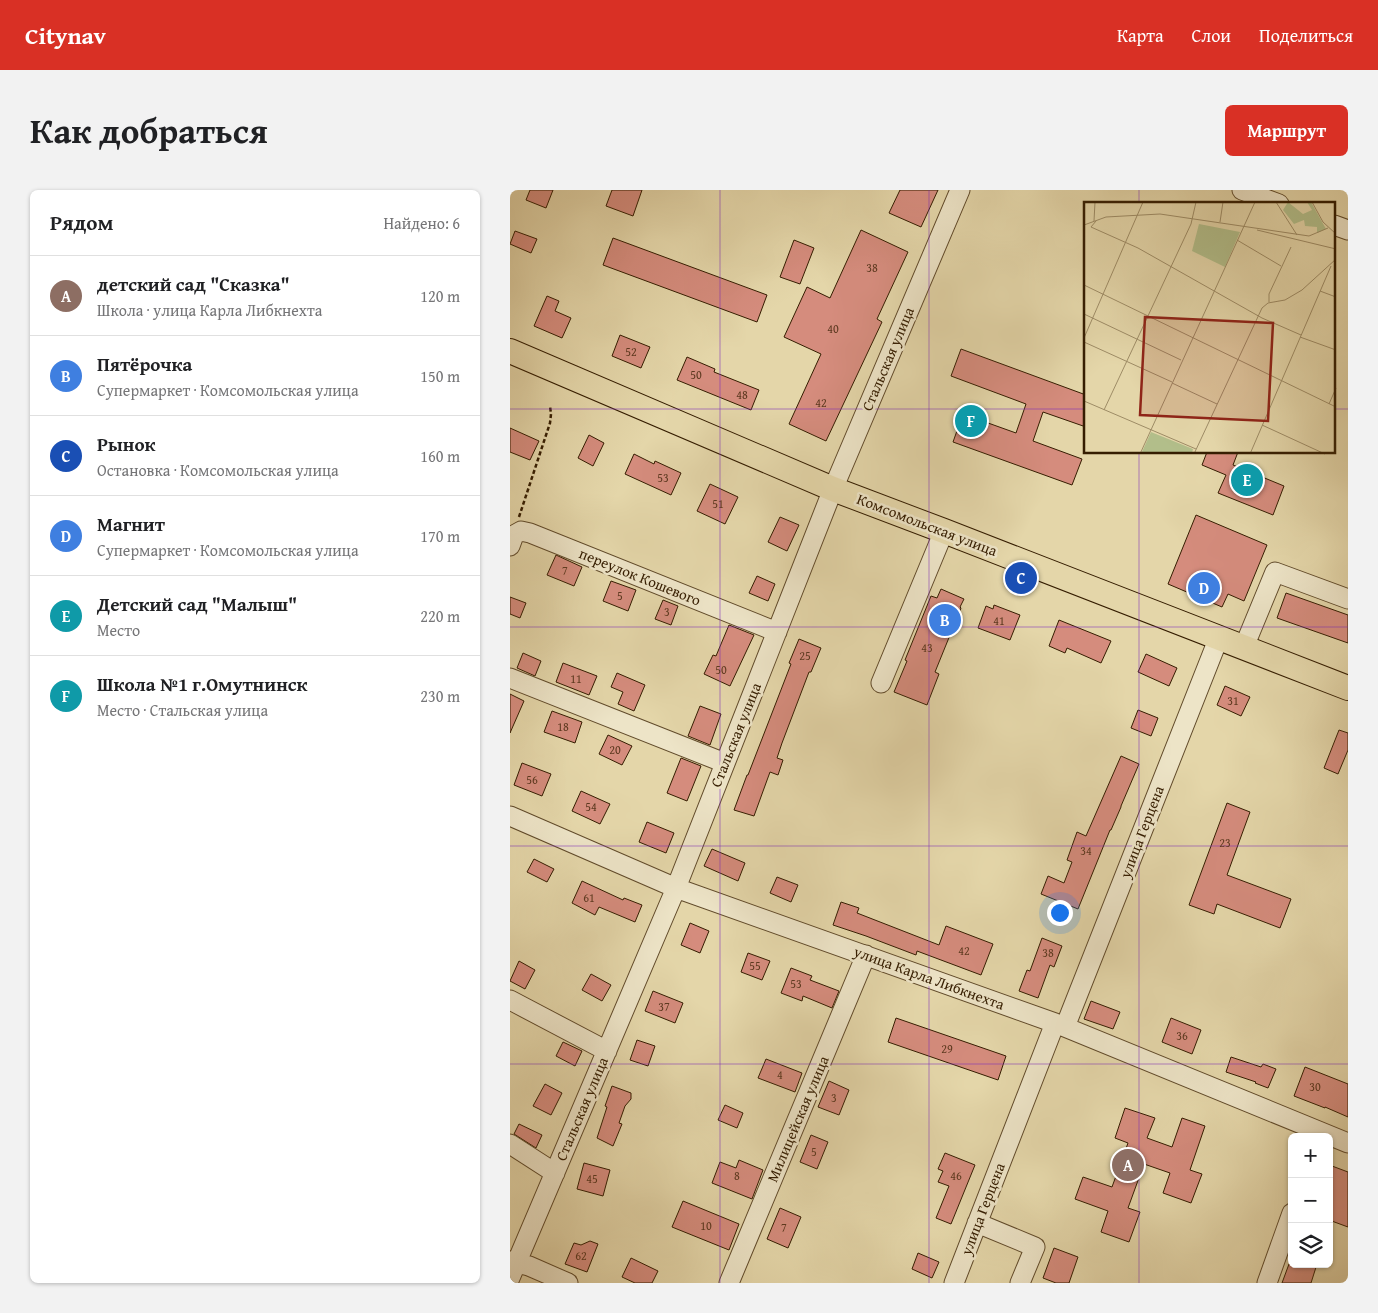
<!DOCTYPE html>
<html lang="ru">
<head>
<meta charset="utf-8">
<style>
  body { margin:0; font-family:"Gentium Book Plus",serif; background:#f2f2f2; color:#202124 }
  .controls { position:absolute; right:15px; bottom:15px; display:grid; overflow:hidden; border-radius:8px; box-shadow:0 1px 4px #0004 }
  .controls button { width:45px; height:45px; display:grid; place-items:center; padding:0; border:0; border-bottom:1px solid #e0e0e0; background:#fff; color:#202124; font:25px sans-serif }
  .you { position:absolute; left:549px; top:722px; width:18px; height:18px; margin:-12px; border:4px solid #fff; border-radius:50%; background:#1a73e8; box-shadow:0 0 0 8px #1a73e833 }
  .badge { display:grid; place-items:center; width:32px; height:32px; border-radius:50%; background:#d93025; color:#fff; font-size:16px; font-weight:700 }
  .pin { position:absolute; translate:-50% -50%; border:2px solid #fff; box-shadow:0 1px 5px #0006 }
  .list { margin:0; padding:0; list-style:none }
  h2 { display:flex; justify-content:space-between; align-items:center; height:65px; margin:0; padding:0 20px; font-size:21px }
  h2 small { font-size:16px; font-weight:400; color:#757577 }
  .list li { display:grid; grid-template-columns:32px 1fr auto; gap:15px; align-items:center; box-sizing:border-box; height:80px; padding:0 20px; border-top:1px solid #e0e0e0 }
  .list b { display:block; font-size:19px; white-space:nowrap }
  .list p { margin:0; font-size:16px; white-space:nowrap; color:#757577 }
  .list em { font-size:16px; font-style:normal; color:#757577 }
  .icon { flex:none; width:28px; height:28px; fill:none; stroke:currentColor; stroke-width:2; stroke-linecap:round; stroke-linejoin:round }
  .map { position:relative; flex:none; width:838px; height:1093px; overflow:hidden; border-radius:8px }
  header { display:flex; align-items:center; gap:30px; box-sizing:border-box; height:70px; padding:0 25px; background:#d93025; color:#fff }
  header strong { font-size:24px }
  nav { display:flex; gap:28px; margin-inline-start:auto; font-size:18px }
  .intro { display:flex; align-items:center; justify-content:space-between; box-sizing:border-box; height:120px; padding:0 30px }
  h1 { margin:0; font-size:35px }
  .button { padding:12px 22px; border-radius:8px; background:#d93025; color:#fff; font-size:18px; font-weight:700 }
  main { display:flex; gap:30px; padding:0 30px }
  aside { flex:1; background:#fff; border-radius:8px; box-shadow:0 1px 4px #0004 }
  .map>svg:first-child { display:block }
  .building { fill:#d58c7d; stroke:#351d01 }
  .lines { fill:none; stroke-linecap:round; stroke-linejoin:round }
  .minor-casing { stroke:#614b2b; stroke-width:21 }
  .major-casing { stroke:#351d01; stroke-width:26 }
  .path { stroke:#351d01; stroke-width:2.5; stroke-dasharray:4 2.5; stroke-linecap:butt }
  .minor { stroke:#ede4c7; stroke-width:19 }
  .major { stroke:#e4d6a9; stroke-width:24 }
  .grid { fill:none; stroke:#7b2cbf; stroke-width:1; stroke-opacity:0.55 }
  .labels { text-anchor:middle; stroke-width:5; stroke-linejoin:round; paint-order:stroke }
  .number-label { font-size:12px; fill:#5d3920 }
  .street-label { font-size:15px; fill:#351d01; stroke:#ede4c7 }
  .inset-road { fill:none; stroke:#9e8c66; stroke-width:1 }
  .view { fill:#8f2418; fill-opacity:0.15; stroke:#8f2418; stroke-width:2.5 }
  .inset-edge { fill:none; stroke:#351d01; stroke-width:2.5 }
</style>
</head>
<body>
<header>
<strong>Citynav</strong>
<nav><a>Карта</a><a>Слои</a><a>Поделиться</a></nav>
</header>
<div class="intro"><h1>Как добраться</h1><a class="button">Маршрут</a></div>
<main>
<aside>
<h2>Рядом<small>Найдено: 6</small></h2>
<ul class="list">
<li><span class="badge" style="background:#8d6e63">A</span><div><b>детский сад &quot;Сказка&quot;</b><p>Школа · улица Карла Либкнехта</p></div><em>120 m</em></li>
<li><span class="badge" style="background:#3f7fe0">B</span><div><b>Пятёрочка</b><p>Супермаркет · Комсомольская улица</p></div><em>150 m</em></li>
<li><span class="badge" style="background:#1a4fb4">C</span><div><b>Рынок</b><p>Остановка · Комсомольская улица</p></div><em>160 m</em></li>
<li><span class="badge" style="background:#3f7fe0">D</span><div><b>Магнит</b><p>Супермаркет · Комсомольская улица</p></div><em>170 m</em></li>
<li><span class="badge" style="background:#0f9aa8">E</span><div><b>Детский сад &quot;Малыш&quot;</b><p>Место</p></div><em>220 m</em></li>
<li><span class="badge" style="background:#0f9aa8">F</span><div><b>Школа №1 г.Омутнинск</b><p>Место · Стальская улица</p></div><em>230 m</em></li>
</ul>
</aside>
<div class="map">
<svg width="838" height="1093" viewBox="0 0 838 1093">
  <rect width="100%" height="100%" fill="#e4d6a9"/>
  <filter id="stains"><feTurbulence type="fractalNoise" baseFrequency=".004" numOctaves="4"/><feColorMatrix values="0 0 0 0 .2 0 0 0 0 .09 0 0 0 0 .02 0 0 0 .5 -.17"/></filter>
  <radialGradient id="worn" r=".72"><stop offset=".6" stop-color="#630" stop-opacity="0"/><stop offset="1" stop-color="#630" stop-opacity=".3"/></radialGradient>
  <path class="building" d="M 20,0 L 43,0 L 36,18 L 16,10 Z
    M 102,0 L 132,0 L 123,26 L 96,16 Z
    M 390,0 L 428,0 L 411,37 L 379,23 Z
    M 351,40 L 398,62 L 367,129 L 372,132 L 316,251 L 279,234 L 311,164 L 274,147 L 297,97 L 320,108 Z
    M 5,41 L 27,49 L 21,63 L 0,54 Z
    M 103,48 L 257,105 L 247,132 L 93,75 Z
    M 284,50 L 304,58 L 290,94 L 270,87 Z
    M 37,106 L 49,111 L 45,121 L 61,128 L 52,148 L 24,136 Z
    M 110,145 L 140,157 L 131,178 L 102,166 Z
    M 451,159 L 576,205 L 576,237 L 533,222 L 523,251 L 572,269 L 562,295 L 443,252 L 453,224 L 506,243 L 516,214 L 441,186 Z
    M 177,167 L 205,179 L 204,182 L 249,200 L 241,220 L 167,190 Z
    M 0,238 L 29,251 L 20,270 L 0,262 Z
    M 79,245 L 94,253 L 83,276 L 68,268 Z
    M 697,262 L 728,262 L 723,275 L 774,296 L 763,325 L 708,303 L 716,285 L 692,275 Z
    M 124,264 L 144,274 L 145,271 L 171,283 L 161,305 L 115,284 Z
    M 200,294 L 228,307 L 215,334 L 187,321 Z
    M 686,325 L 757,355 L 734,411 L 718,404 L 712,417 L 658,394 Z
    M 270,327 L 289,335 L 277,361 L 258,352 Z
    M 46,365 L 72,377 L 64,396 L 37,385 Z
    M 247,386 L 265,394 L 258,411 L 239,403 Z
    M 101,391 L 126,400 L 118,421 L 93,411 Z
    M 431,399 L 454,409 L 450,417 L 451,418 L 425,482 L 429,484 L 417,515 L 384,502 L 397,471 L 395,470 L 421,406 L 427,408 Z
    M 776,403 L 838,425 L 838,453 L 767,428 Z
    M 0,407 L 16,413 L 10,428 L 0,424 Z
    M 153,410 L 168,416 L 161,435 L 145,429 Z
    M 484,415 L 510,425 L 500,450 L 468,438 L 476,416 L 483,419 Z
    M 549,430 L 601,451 L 591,473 L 557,458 L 555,463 L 539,456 Z
    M 219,435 L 244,445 L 220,496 L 194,484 L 203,465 L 206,466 Z
    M 289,449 L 311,458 L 301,482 L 299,482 L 272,553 L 267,568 L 273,570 L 268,585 L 260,582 L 244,626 L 224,620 L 237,585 L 238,585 L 281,474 L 279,473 Z
    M 13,463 L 31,471 L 25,486 L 7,478 Z
    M 636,464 L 667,478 L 659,496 L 628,482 Z
    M 53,473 L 87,486 L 79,505 L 46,492 Z
    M 107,483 L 135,495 L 124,521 L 108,514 L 113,502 L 101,497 Z
    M 715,496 L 740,507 L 731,526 L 707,515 Z
    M 0,504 L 14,511 L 0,543 Z
    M 190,516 L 211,524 L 200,555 L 178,546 Z
    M 628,520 L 648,528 L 641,546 L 621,538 Z
    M 42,521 L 72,532 L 65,553 L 34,542 Z
    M 829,540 L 838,543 L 838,560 L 828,584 L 814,578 Z
    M 98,545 L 122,556 L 112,575 L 89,564 Z
    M 611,566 L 629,574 L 611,616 L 611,617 L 601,640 L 600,640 L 568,719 L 531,704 L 538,686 L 554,693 L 562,672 L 557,670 L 567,642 L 576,646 Z
    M 171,568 L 191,576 L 177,611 L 157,603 Z
    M 12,573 L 41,584 L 32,606 L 4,595 Z
    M 71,601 L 100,614 L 90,634 L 62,621 Z
    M 717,613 L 740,622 L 717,685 L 781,709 L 770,738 L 707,714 L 704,724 L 679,715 Z
    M 137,632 L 164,643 L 156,663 L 129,652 Z
    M 202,659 L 235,673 L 228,691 L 194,676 Z
    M 24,669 L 44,679 L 37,692 L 17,682 Z
    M 267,687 L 288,695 L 281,712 L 260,703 Z
    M 72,691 L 113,710 L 114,708 L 132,715 L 125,732 L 89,717 L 85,725 L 62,713 Z
    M 331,712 L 349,718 L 347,723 L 429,755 L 436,736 L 483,754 L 471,785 L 407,761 L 406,765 L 356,746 L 323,735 Z
    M 180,733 L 199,741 L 190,763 L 171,755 Z
    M 532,748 L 552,756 L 544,777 L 540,775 L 528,808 L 509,801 L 517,780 L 520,781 Z
    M 238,763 L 260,771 L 252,790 L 231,782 Z
    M 9,771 L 25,780 L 15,799 L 0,791 Z
    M 281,778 L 302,786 L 300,790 L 329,801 L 322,818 L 293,806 L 292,811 L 271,803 Z
    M 81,784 L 101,795 L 92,811 L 72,800 Z
    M 143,801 L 173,813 L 165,833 L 135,821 Z
    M 581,811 L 610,822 L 603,839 L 574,829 Z
    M 386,828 L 496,866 L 488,890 L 378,852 Z
    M 661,828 L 691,840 L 682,864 L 652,852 Z
    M 127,850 L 145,856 L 138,876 L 120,870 Z
    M 53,852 L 72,861 L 65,876 L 46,866 Z
    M 721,867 L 751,877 L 753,874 L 766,879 L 758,898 L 745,893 L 746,892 L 716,882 Z
    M 256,869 L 292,883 L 285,902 L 248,888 Z
    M 795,877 L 838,894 L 838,927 L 815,917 L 815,918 L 784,906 Z
    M 319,891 L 339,900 L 329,925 L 308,917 Z
    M 35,894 L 52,903 L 41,925 L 23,916 Z
    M 102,896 L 121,903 L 121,909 L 115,916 L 109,933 L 112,934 L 103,956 L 87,948 L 97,917 L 95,916 Z
    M 215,915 L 233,923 L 227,938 L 208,930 Z
    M 615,918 L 645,928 L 637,948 L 662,957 L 672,928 L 695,936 L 680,980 L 692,984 L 681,1013 L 653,1003 L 660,983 L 634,974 L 618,1018 L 630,1022 L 619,1052 L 591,1042 L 598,1021 L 565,1009 L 573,987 L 602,997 L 618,953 L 605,948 Z
    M 9,934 L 32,945 L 26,958 L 4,944 Z
    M 301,945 L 318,952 L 307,979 L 290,972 Z
    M 435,963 L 465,975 L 441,1034 L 426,1028 L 439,996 L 428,992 L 433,981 L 428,979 Z
    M 229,970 L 253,980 L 242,1009 L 202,993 L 210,972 L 226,978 Z
    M 74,973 L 100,980 L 93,1006 L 67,999 Z
    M 822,976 L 838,982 L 838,1037 L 819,1030 L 819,983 Z
    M 173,1011 L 229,1034 L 219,1060 L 162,1037 Z
    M 270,1018 L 291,1027 L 278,1058 L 257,1049 Z
    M 80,1051 L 88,1054 L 77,1082 L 55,1074 L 64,1053 L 71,1055 Z
    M 544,1058 L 568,1067 L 559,1093 L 546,1093 L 533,1088 Z
    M 408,1063 L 429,1072 L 422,1088 L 402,1079 Z
    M 121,1068 L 148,1081 L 142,1093 L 125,1093 L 112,1087 Z
    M 779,1074 L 807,1074 L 801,1093 L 772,1093 Z"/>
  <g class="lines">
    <g class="minor-casing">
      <path id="minor" d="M 732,0 L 769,14
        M 824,35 L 838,40
        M 0,356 L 4,345 L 11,341 L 20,343 L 267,442
        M 734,457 L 765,382 L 838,409
        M 0,488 L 215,573
        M 371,493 L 434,341
        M 0,626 L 166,698 L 545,833 L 838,953
        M 0,810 L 97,861
        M 555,837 L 709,447
        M 0,954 L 45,983
        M 467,1033 L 525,1057 L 510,1093
        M 0,1071 L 19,1076 L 58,1093
        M 0,1088 L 166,698 L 323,299 L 450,0
        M 219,1093 L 356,765
        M 444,1093 L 545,833
        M 757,1093 L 782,1023"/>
    </g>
    <g class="major-casing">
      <path id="major" d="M 0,161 L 323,299 L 434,341 L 838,498"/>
    </g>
    <path class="path" d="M 9,327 L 40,233 L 41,224 L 40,216"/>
    <use href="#minor" class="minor"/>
    <use href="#major" class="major"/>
  </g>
  <path class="grid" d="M 210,0 L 210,1093M 419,0 L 419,1093M 629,0 L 629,14M 0,219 L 576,219M 824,219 L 838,219M 629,262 L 629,1093M 0,437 L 838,437M 0,656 L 838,656M 0,874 L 838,874"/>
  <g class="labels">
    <g class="number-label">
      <text x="362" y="82">38</text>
      <text x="323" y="143">40</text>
      <text x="121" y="166">52</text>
      <text x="186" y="189">50</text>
      <text x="232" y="209">48</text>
      <text x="311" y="217">42</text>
      <text x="153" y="292">53</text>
      <text x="208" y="318">51</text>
      <text x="55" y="385">7</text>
      <text x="110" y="410">5</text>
      <text x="157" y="426">3</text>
      <text x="489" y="435">41</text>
      <text x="417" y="462">43</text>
      <text x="295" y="470">25</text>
      <text x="211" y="484">50</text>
      <text x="66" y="493">11</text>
      <text x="723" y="515">31</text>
      <text x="53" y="541">18</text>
      <text x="105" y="564">20</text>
      <text x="22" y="594">56</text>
      <text x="81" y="621">54</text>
      <text x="715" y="657">23</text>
      <text x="576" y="665">34</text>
      <text x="79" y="712">61</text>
      <text x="454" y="765">42</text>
      <text x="538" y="767">38</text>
      <text x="245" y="780">55</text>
      <text x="286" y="798">53</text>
      <text x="154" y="821">37</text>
      <text x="672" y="850">36</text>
      <text x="437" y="863">29</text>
      <text x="270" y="889">4</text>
      <text x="805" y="901">30</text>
      <text x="324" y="912">3</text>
      <text x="304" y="966">5</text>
      <text x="227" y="990">8</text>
      <text x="446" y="990">46</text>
      <text x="82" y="993">45</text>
      <text x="196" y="1040">10</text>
      <text x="274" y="1042">7</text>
      <text x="71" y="1070">62</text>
    </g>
    <g class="street-label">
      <text transform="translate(378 169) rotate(-67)" y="5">Стальская улица</text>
      <text transform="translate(417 335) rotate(21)" y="5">Комсомольская улица</text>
      <text transform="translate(130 387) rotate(22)" y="5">переулок Кошевого</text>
      <text transform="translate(226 545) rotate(-68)" y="5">Стальская улица</text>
      <text transform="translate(632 642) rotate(-69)" y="5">улица Герцена</text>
      <text transform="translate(419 788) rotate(20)" y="5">улица Карла Либкнехта</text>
      <text transform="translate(72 919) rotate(-67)" y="5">Стальская улица</text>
      <text transform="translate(288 929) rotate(-67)" y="5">Милицейская улица</text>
      <text transform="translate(473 1019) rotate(-69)" y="5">улица Герцена</text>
    </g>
  </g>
  <g transform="translate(574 12)">
    <rect width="251" height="251" fill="#e4d6a9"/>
    <path d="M 204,0 L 219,12 L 228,8 L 223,0 L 227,0 L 242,27 L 233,31 L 233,25 L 221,24 L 220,18 L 210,22 L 199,8 ZM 115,22 L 156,30 L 141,65 L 108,49 ZM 67,230 L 109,247 L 108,251 L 57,252 Z" fill="#b2be8a"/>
    <path class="inset-road" d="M 192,0 L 213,33M 228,0 L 239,20 L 252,32M 10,19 L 11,0M 12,19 L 7,25 L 54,46 L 178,116 L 217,133M 136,20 L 139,0M 0,23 L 22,15 L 76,12 L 225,34 L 244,26M 173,28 L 252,47M 153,38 L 197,64M 0,83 L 252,205M 236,89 L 252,95M 185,100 L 185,92 L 207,45M 0,112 L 97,158M 216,135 L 252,148M 0,136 L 59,0M 0,140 L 88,180M 88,181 L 133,202M 0,199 L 112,247M 245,202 L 252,186M 20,208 L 107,22 L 112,0M 178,223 L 241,252M 56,252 L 171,0M 110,252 L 178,106 L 184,101 L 201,98 L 218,88 L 252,57M 166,252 L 247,64"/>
    <path class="view" d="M 61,115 L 189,121 L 184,219 L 56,213 Z"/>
    <rect width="251" height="251" class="inset-edge"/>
  </g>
  <rect width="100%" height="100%" filter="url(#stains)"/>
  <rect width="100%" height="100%" fill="url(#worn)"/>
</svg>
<div class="controls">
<button>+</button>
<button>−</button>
<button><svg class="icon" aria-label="layers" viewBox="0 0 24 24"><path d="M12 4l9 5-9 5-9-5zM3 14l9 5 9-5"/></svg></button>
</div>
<div class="you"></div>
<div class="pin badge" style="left:618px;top:975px;background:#8d6e63">A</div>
<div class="pin badge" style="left:435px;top:430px;background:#3f7fe0">B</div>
<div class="pin badge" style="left:511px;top:388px;background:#1a4fb4">C</div>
<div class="pin badge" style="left:694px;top:398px;background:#3f7fe0">D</div>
<div class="pin badge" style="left:737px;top:290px;background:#0f9aa8">E</div>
<div class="pin badge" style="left:461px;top:231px;background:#0f9aa8">F</div>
</div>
</main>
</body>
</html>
